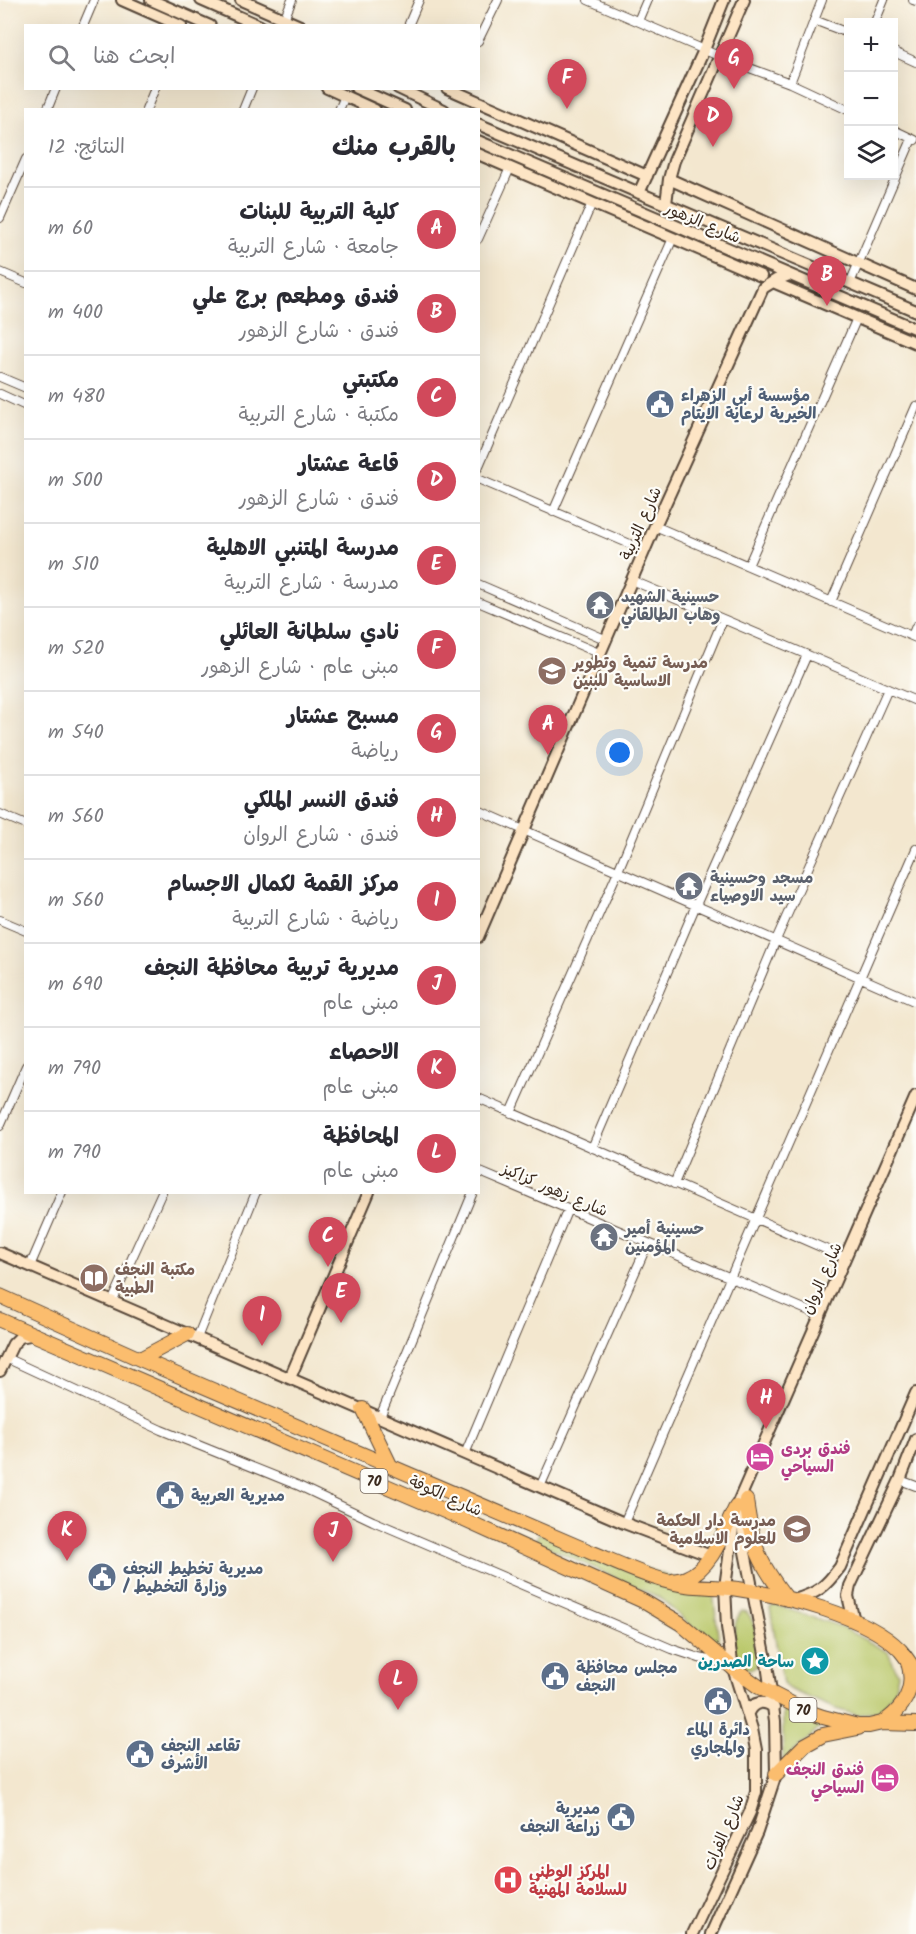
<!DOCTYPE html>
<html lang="ar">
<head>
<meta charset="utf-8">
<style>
  body { margin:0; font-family:Kalam,"Playpen Sans Arabic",sans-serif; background:#f2f2f3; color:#2b2b33; direction:rtl }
  .controls { position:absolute; right:18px; top:18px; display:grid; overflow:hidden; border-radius:0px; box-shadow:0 6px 24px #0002 }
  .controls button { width:54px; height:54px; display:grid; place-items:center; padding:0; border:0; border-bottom:2px solid #e1e1e2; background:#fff; color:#2b2b33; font:30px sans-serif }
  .you { position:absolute; left:620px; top:753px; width:21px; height:21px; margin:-15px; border:4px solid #fff; border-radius:50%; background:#1a73e8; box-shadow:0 0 0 9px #1a73e833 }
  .badge { display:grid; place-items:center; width:39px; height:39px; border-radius:50%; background:#d1495b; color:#fff; font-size:20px; font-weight:700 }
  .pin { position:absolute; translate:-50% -50px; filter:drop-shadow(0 2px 3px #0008) }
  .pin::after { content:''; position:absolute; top:32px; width:21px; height:18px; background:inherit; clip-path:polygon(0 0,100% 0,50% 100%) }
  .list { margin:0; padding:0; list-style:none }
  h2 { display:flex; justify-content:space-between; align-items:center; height:78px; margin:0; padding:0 24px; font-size:26px }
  h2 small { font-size:20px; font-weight:400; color:#7c7c81 }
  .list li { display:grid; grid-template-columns:39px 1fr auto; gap:18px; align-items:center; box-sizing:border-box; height:84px; padding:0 24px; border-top:2px solid #e1e1e2 }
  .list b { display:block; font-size:22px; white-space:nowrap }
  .list p { margin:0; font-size:20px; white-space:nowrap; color:#7c7c81 }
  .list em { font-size:20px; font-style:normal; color:#7c7c81 }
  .icon { flex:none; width:33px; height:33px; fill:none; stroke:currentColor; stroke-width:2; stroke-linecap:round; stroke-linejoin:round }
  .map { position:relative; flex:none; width:916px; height:1934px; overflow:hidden; direction:ltr }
  .search { position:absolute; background:#fff; box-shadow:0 6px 24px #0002; left:24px; top:24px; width:456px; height:66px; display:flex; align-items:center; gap:15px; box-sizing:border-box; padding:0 21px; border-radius:0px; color:#7c7c81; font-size:22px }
  .panel { position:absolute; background:#fff; box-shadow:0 6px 24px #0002; left:24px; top:108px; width:456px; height:1086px; border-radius:0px; direction:rtl }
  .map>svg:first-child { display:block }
  .green { fill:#b9c769; stroke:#7a7844; stroke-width:1.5 }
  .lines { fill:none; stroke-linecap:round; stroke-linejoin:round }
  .street-casing { stroke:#574639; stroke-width:10 }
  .secondary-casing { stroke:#574639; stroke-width:14 }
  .highway-casing { stroke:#574639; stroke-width:16 }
  .street { stroke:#fff; stroke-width:8 }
  .secondary { stroke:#fde5c5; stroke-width:10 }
  .highway { stroke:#fbbd6e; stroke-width:14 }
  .labels { text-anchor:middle; stroke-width:4.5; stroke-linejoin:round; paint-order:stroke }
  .shield { fill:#fdfcf7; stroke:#75695f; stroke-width:1.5 }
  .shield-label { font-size:15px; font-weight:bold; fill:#3b2a1e }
  .street-label { font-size:16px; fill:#3b2a1e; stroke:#fdfcf7 }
  .service-label { font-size:16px; font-weight:bold; fill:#4e5e75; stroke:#fdfcf7; text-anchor:start }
  .worship-label { font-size:16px; font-weight:bold; fill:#5b616d; stroke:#fdfcf7; text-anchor:start }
  .education-label { font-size:16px; font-weight:bold; fill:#785e54; stroke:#fdfcf7; text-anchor:start }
  .hotel-label { font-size:16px; font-weight:bold; fill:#b23c85; stroke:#fdfcf7; text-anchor:start }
  .culture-label { font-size:16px; font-weight:bold; fill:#0d838f; stroke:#fdfcf7; text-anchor:end }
  .health-label { font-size:16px; font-weight:bold; fill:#be3a42; stroke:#fdfcf7; text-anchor:start }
</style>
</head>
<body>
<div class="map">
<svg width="916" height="1934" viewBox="0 0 916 1934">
  <rect width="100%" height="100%" fill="#fdfcf7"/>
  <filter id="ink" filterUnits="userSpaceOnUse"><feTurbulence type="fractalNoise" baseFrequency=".0167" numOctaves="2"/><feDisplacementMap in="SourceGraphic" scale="12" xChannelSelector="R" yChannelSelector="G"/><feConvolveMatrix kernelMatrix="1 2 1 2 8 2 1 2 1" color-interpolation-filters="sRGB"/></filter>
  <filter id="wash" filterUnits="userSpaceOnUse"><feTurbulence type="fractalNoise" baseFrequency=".008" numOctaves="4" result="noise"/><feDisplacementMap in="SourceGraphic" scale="24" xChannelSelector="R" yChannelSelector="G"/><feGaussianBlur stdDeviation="1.35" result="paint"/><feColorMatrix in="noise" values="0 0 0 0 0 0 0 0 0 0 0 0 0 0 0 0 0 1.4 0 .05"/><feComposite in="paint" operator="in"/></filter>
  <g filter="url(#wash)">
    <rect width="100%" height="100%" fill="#f3e7cf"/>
    <path class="green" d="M 539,1533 L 713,1591 L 720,1652 L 660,1598 L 535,1541 Z
      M 775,1605 L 839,1626 L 888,1652 L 898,1674 L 894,1692 L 881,1710 L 858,1715 L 836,1709 L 789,1689 L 783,1684 L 770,1608 Z
      M 742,1611 L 747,1612 C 757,1624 760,1652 756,1667 C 729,1679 729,1623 742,1611 Z
      M 783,1710 L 822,1726 L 783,1762 Z"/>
  </g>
  <g filter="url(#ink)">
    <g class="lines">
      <g class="street-casing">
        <path id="street" d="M 588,0 L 728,60 L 790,83 L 848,110
          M 913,0 L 916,1
          M 284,19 L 292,0
          M 814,20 L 848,33
          M 638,21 L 647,0
          M 875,22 L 884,0
          M 83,26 L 94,0
          M 408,26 L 419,0
          M 478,41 L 498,0
          M 894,52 L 916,62
          M 790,83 L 822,0
          M 47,110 L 56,88
          M 146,110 L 155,88
          M 243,110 L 252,88
          M 339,110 L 345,96
          M 894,130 L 915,140
          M 0,218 L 26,159
          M 478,239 L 510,168
          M 0,272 L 26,283
          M 850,283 L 912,139
          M 0,377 L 26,388
          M 0,394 L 26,406
          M 478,468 L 592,203
          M 478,479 L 644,550
          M 553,512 L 673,238
          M 655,526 L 916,638
          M 748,566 L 857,318
          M 631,580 L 916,701
          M 478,584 L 607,640
          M 478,602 L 601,654
          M 831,602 L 916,406
          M 912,636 L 916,626
          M 478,810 L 916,1002
          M 0,814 L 26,825
          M 0,920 L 26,931
          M 478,1098 L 846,1258
          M 511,1113 L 618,871 L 723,619
          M 0,1126 L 26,1066
          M 592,1148 L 696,905 L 807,655
          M 478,1171 L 821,1316
          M 674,1184 L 776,940 L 888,689
          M 30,1266 L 62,1192
          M 112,1302 L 162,1192
          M 197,1338 L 256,1192
          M 6,1358 L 161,1430 L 297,1485 L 373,1521 L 672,1649 L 699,1658 L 724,1663
          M 380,1417 L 473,1192
          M 465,1454 L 568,1209
          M 900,1480 L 916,1486
          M 540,1487 L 648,1243
          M 624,1523 L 916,849"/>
      </g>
      <g class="secondary-casing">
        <path id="secondary" d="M 122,0 L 181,26
          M 151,0 L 210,26
          M 201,0 L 260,26
          M 241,0 L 300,26
          M 327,88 L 375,110
          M 356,88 L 405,110
          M 398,88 L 444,110
          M 447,88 L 647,176
          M 478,124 L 916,311
          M 478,141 L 916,329
          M 478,154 L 761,276
          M 669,179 L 916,289
          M 639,193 L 704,50 L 724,0
          M 666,204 L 669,179 L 674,161 L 744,0
          M 773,282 L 916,343
          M 478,937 L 655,526 L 763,288 L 776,280 L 789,275
          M 0,1253 L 624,1523 L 711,1556
          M 0,1371 L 13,1344 L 20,1337 L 35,1334
          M 290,1378 L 369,1192
          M 794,1600 C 818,1593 825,1587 840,1567 L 916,1393
          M 854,1621 L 848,1596 L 850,1586 L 900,1480 L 916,1439
          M 748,1713 C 753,1701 765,1700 774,1708
          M 692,1934 L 750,1812 L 756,1792 L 756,1750 L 752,1729 L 733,1668 L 727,1627 L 725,1587 L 736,1507 L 916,1096
          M 711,1934 L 757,1832 L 776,1774 L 775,1721 L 767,1664 L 745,1552 L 743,1530 L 745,1513"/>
      </g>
      <g class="highway-casing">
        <path id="highway" d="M 0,1296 L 140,1359 L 588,1551 C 618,1563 648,1578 679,1584 C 698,1588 719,1586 738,1589 C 785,1596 866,1615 900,1650 C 906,1657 911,1665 916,1672
          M 0,1320 L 449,1513 L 643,1601 L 680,1623 L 733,1668 L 759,1687 L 806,1711 L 823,1717 L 858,1726 L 869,1726 L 882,1723 L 916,1724
          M 140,1359 L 187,1334
          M 363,1409 L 390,1465
          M 746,1500 C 752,1546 759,1563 787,1599
          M 672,1581 C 677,1580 682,1580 686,1578 C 713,1567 724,1530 736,1507
          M 882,1723 C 904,1709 916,1688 908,1662
          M 776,1774 L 805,1745 L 823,1735 L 858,1728"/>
      </g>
      <use href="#street" class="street"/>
      <use href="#secondary" class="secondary"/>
      <use href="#highway" class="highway"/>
    </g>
  </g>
  <defs>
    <g id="civic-disc" transform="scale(1.5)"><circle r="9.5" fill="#5c6f8a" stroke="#fdfcf7"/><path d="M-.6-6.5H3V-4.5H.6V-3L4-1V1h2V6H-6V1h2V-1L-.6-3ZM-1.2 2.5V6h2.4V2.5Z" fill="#fff"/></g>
    <g id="temple-disc" transform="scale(1.5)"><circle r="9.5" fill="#6b7280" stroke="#fdfcf7"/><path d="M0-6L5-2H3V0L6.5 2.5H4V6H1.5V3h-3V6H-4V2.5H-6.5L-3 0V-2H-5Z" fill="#fff"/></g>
    <g id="school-disc" transform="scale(1.5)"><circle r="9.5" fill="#8d6e63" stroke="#fdfcf7"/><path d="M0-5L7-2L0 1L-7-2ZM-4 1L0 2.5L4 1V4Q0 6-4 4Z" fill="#fff"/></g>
    <g id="library-disc" transform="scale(1.5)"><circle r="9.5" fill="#8d6e63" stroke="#fdfcf7"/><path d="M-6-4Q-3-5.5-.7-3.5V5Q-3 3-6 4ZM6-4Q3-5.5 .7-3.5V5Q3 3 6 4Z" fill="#fff"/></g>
    <g id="hotel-disc" transform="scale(1.5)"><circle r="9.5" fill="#d1479c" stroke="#fdfcf7"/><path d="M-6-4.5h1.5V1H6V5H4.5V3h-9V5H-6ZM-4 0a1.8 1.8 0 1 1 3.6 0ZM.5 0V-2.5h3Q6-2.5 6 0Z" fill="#fff"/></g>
    <g id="sight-disc" transform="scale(1.5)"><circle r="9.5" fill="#0f9aa8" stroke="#fdfcf7"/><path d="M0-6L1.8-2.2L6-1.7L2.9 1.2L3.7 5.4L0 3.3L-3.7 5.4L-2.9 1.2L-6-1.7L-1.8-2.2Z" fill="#fff"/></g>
    <g id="hospital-disc" transform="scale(1.5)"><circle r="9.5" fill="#e0444e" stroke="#fdfcf7"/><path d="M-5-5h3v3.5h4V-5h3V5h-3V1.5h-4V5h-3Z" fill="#fff"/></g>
  </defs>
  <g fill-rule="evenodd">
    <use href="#civic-disc" x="660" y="404"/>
    <use href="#temple-disc" x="600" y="605"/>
    <use href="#school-disc" x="552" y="671"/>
    <use href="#temple-disc" x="689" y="886"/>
    <use href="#temple-disc" x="604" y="1237"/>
    <use href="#library-disc" x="94" y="1278"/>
    <use href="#hotel-disc" x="760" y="1457"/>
    <use href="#civic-disc" x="170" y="1495"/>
    <use href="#school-disc" x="797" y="1529"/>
    <use href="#civic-disc" x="102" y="1577"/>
    <use href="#sight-disc" x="815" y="1661"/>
    <use href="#civic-disc" x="555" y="1676"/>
    <use href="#civic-disc" x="718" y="1701"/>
    <use href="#civic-disc" x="140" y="1754"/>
    <use href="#hotel-disc" x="885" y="1778"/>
    <use href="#civic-disc" x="621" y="1817"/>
    <use href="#hospital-disc" x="508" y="1880"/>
  </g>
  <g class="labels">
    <g class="shield">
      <rect x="360.5" y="1469" width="27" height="24" rx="4.5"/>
      <rect x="789.5" y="1698" width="27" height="24" rx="4.5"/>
    </g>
    <g class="shield-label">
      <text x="374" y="1486">70</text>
      <text x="803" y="1715">70</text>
    </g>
    <g class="street-label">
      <text transform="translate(703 222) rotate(23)" y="6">شارع الزهور</text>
      <text transform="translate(640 523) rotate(-66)" y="6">شارع التربية</text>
      <text transform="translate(555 1189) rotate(23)" y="6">شارع زهور كزاكيز</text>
      <text transform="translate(821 1278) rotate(-66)" y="6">شارع الروان</text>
      <text transform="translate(446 1495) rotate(24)" y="6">شارع الكوفة</text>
      <text transform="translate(723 1832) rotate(-67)" y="6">شارع الفرات</text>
    </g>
    <g class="service-label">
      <text x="681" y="401">مؤسسة أبي الزهراء<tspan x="681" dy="18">الخيرية لرعاية الايتام</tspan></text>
      <text x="191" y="1501">مديرية العربية</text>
      <text x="123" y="1574">مديرية تخطيط النجف<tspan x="123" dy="18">/ وزارة التخطيط</tspan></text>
      <text x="576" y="1673">مجلس محافظة<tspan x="576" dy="18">النجف</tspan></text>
      <text x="718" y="1735" text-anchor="middle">دائرة الماء<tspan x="718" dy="18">والمجاري</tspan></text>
      <text x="161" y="1751">تقاعد النجف<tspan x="161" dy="18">الأشرف</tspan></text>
      <text x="600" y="1814" text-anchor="end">مديرية<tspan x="600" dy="18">زراعة النجف</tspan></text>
    </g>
    <g class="worship-label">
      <text x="621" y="602">حسينية الشهيد<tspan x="621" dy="18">وهاب الطالقاني</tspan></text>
      <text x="710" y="883">مسجد وحسينية<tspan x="710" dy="18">سيد الاوصياء</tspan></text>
      <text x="625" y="1234">حسينية أمير<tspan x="625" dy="18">المؤمنين</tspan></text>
    </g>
    <g class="education-label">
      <text x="573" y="668">مدرسة تنمية وتطوير<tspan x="573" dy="18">الاساسية للبنين</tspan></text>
      <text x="115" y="1275">مكتبة النجف<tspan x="115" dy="18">الطبية</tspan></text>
      <text x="776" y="1526" text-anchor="end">مدرسة دار الحكمة<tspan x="776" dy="18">للعلوم الاسلامية</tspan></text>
    </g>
    <g class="hotel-label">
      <text x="781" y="1454">فندق بردى<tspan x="781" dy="18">السياحي</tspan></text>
      <text x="864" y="1775" text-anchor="end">فندق النجف<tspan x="864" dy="18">السياحي</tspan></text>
    </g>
    <g class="culture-label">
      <text x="794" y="1667">ساحة الصدرين</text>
    </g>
    <g class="health-label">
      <text x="529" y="1877">المركز الوطني<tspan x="529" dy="18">للسلامة المهنية</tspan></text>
    </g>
  </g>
</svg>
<div class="controls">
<button>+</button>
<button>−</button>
<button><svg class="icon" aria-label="layers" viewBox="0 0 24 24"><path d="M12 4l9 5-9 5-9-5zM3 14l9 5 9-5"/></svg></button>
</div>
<div class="you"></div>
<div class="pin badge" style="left:548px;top:755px">A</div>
<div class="pin badge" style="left:827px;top:306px">B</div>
<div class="pin badge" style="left:328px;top:1267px">C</div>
<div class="pin badge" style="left:713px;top:147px">D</div>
<div class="pin badge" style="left:341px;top:1323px">E</div>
<div class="pin badge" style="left:567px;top:109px">F</div>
<div class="pin badge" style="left:734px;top:89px">G</div>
<div class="pin badge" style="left:766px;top:1429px">H</div>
<div class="pin badge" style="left:262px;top:1346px">I</div>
<div class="pin badge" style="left:333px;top:1562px">J</div>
<div class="pin badge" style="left:67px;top:1561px">K</div>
<div class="pin badge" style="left:398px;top:1710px">L</div>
<div class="search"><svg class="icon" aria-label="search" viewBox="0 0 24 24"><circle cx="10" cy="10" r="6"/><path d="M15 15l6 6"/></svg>ابحث هنا</div>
<section class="panel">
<h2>بالقرب منك<small>النتائج: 12</small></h2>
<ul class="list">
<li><span class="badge">A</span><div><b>كلية التربية للبنات</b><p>جامعة · شارع التربية</p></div><em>60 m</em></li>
<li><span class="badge">B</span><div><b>فندق ومطعم برج علي</b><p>فندق · شارع الزهور</p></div><em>400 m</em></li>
<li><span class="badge">C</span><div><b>مكتبتي</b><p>مكتبة · شارع التربية</p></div><em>480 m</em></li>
<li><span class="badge">D</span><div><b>قاعة عشتار</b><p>فندق · شارع الزهور</p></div><em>500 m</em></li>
<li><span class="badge">E</span><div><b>مدرسة المتنبي الاهلية</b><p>مدرسة · شارع التربية</p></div><em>510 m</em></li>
<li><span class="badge">F</span><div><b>نادي سلطانة العائلي</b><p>مبنى عام · شارع الزهور</p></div><em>520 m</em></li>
<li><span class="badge">G</span><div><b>مسبح عشتار</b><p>رياضة</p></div><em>540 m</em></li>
<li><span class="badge">H</span><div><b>فندق النسر الملكي</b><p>فندق · شارع الروان</p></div><em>560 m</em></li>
<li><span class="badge">I</span><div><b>مركز القمة لكمال الاجسام</b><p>رياضة · شارع التربية</p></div><em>560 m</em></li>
<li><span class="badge">J</span><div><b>مديرية تربية محافظة النجف</b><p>مبنى عام</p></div><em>690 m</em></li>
<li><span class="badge">K</span><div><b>الاحصاء</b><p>مبنى عام</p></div><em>790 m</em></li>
<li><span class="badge">L</span><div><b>المحافظة</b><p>مبنى عام</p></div><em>790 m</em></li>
</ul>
</section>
</div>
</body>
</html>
